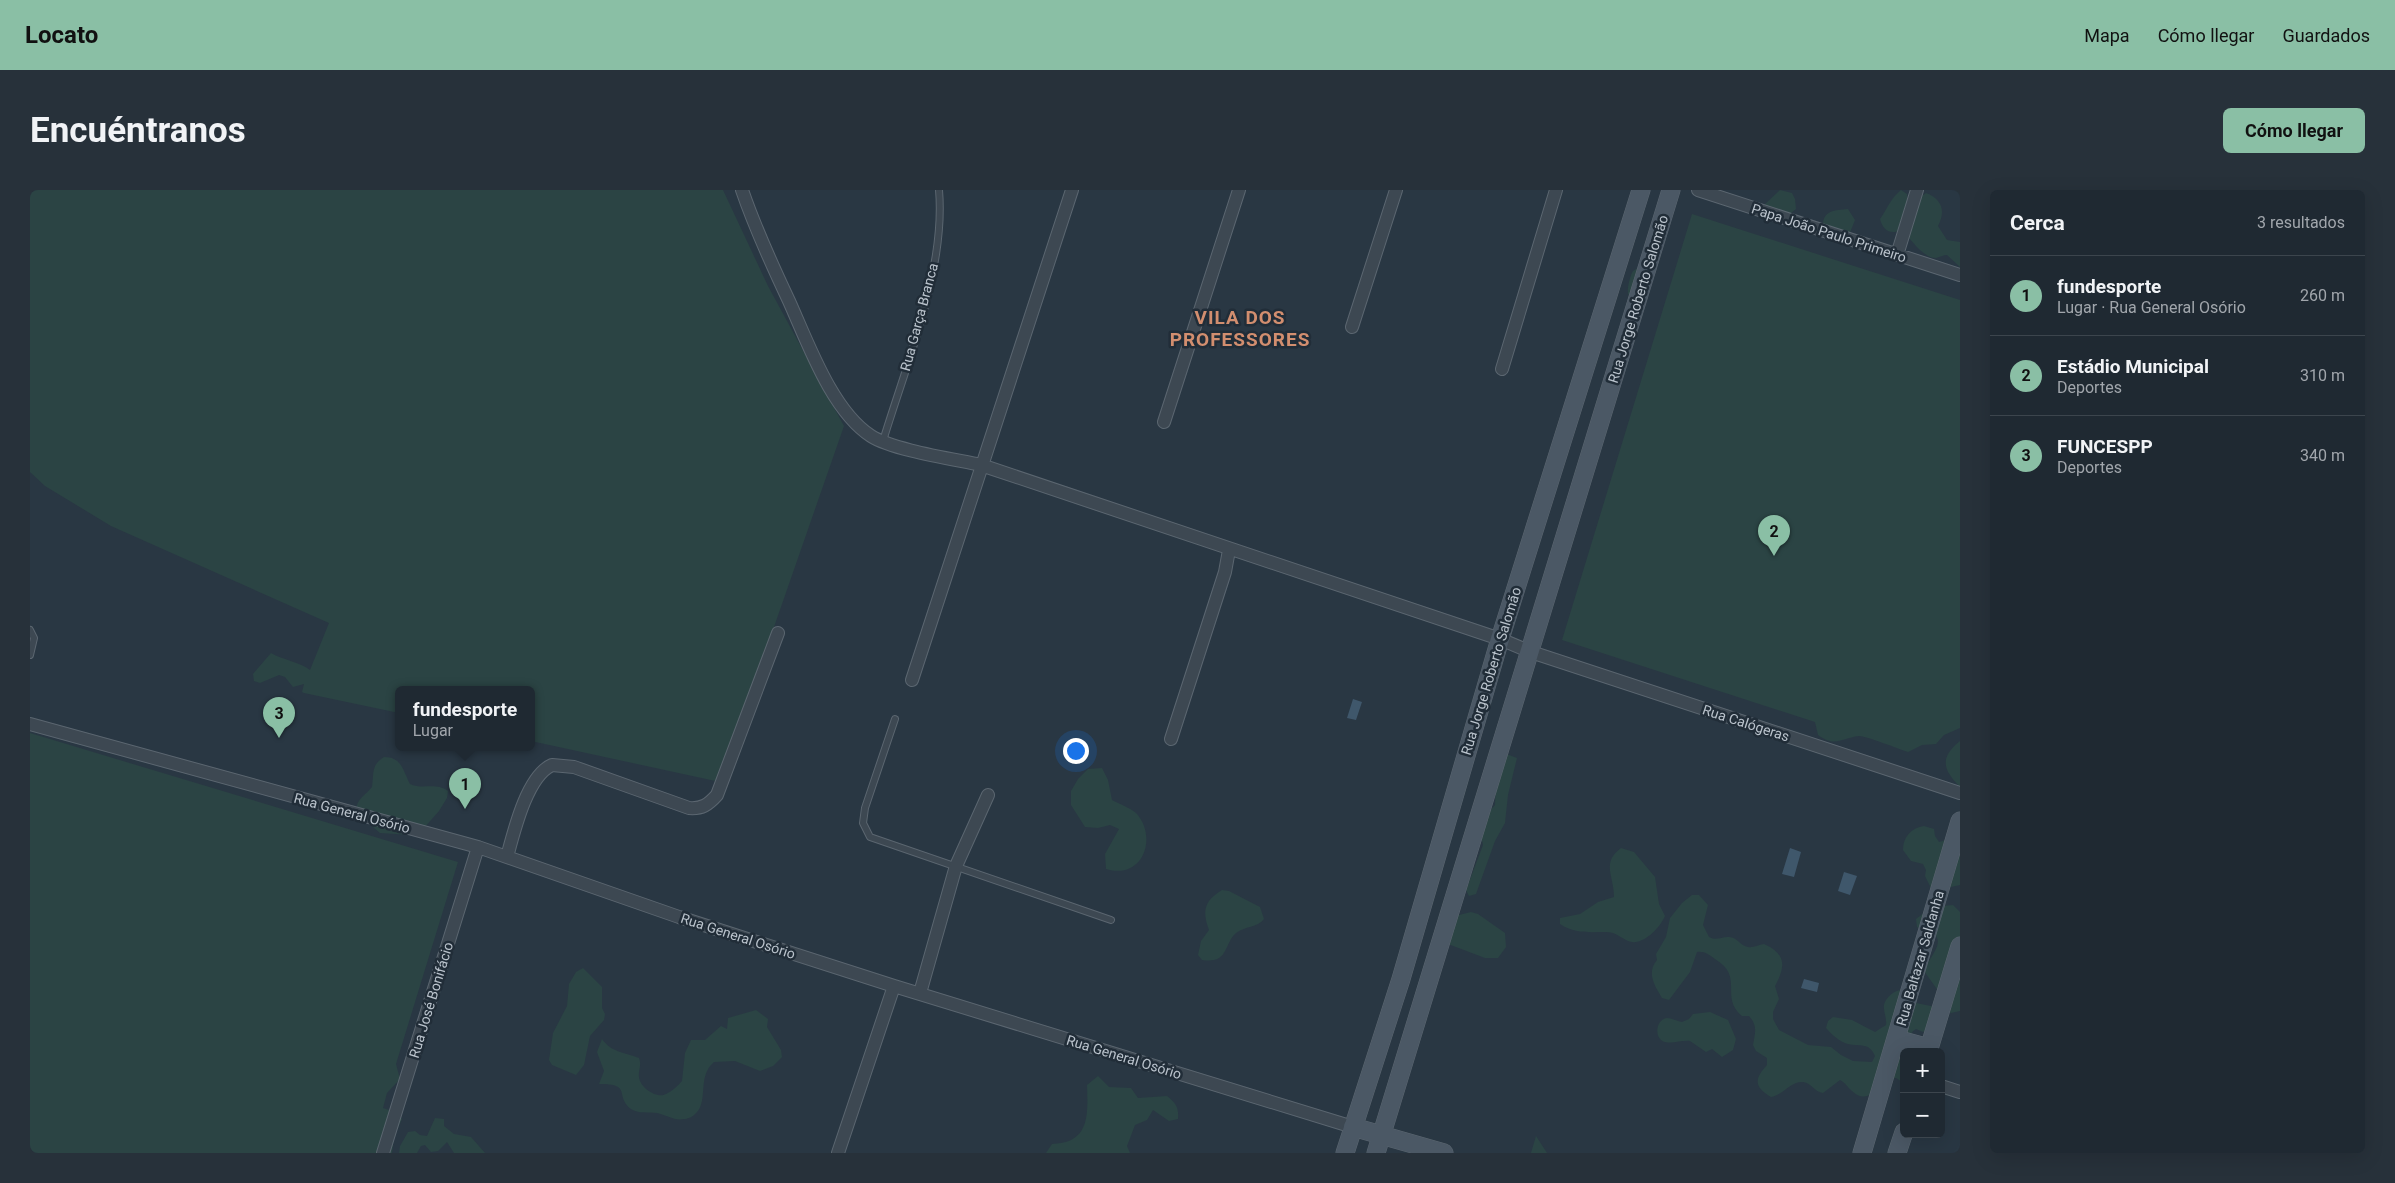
<!DOCTYPE html>
<html lang="es">
<head>
<meta charset="utf-8">
<style>
  body { margin:0; font-family:Roboto,sans-serif; background:#27313a; color:#f1f3f6 }
  .controls { position:absolute; right:15px; bottom:15px; display:grid; overflow:hidden; border-radius:8px; box-shadow:0 5px 20px #0002 }
  .controls button { width:45px; height:45px; display:grid; place-items:center; padding:0; border:0; border-bottom:1px solid #3c454d; background:#1f2932; color:#f1f3f6; font:25px sans-serif }
  .you { position:absolute; left:1045px; top:560px; width:18px; height:18px; margin:-12px; border:4px solid #fff; border-radius:50%; background:#1a73e8; box-shadow:0 0 0 8px #1a73e833 }
  .badge { display:grid; place-items:center; width:32px; height:32px; border-radius:50%; background:#8abfa5; color:#111; font-size:16px; font-weight:700 }
  .pin { position:absolute; translate:-50% -41px; filter:drop-shadow(0 1px 2px #0008) }
  .pin::after { content:''; position:absolute; top:26px; width:18px; height:15px; background:inherit; clip-path:polygon(0 0,100% 0,50% 100%) }
  .popup { position:absolute; left:365px; top:496px; width:140px; height:65px; box-sizing:border-box; display:grid; place-content:center; border-radius:8px; background:#1f2932; filter:drop-shadow(0 1px 4px #0005); font-size:16px; white-space:nowrap; color:#a1a6ac }
  .popup b { font-size:19px; color:#f1f3f6 }
  .popup::after { content:''; position:absolute; left:50%; top:100%; margin-left:-10px; border:10px solid transparent; border-top-color:#1f2932 }
  .list { margin:0; padding:0; list-style:none }
  h2 { display:flex; justify-content:space-between; align-items:center; height:65px; margin:0; padding:0 20px; font-size:21px }
  h2 small { font-size:16px; font-weight:400; color:#a1a6ac }
  .list li { display:grid; grid-template-columns:32px 1fr auto; gap:15px; align-items:center; box-sizing:border-box; height:80px; padding:0 20px; border-top:1px solid #3c454d }
  .list b { display:block; font-size:19px; white-space:nowrap }
  .list p { margin:0; font-size:16px; white-space:nowrap; color:#a1a6ac }
  .list em { font-size:16px; font-style:normal; color:#a1a6ac }
  .map { position:relative; flex:none; width:1930px; height:963px; overflow:hidden; border-radius:8px }
  header { display:flex; align-items:center; gap:30px; box-sizing:border-box; height:70px; padding:0 25px; background:#8abfa5; color:#111 }
  header strong { font-size:24px }
  nav { display:flex; gap:28px; margin-inline-start:auto; font-size:18px }
  .intro { display:flex; align-items:center; justify-content:space-between; box-sizing:border-box; height:120px; padding:0 30px }
  h1 { margin:0; font-size:35px }
  .button { padding:12px 22px; border-radius:8px; background:#8abfa5; color:#111; font-size:18px; font-weight:700 }
  main { display:flex; gap:30px; padding:0 30px }
  aside { flex:1; background:#1f2932; border-radius:8px; box-shadow:0 5px 20px #0002 }
  .map>svg:first-child { display:block }
  .green { fill:#2b4444 }
  .water { fill:#3f576b }
  .lines { fill:none; stroke-linecap:round; stroke-linejoin:round }
  .lane-casing { stroke:#5b6670; stroke-width:8 }
  .street-casing { stroke:#5b6670; stroke-width:14 }
  .secondary-casing { stroke:#5b6670; stroke-width:19 }
  .lane { stroke:#3d4852; stroke-width:6 }
  .street { stroke:#3d4852; stroke-width:12 }
  .secondary { stroke:#4b5865; stroke-width:18 }
  .labels { text-anchor:middle; stroke-width:5; stroke-linejoin:round; paint-order:stroke }
  .street-label { font-size:14px; fill:#bac3cc; stroke:#212d38 }
  .district-label { font-size:19px; font-weight:bold; letter-spacing:1px; fill:#d28e6f; stroke:#212d38 }
</style>
</head>
<body>
<header>
<strong>Locato</strong>
<nav><a>Mapa</a><a>Cómo llegar</a><a>Guardados</a></nav>
</header>
<div class="intro"><h1>Encuéntranos</h1><a class="button">Cómo llegar</a></div>
<main>
<div class="map">
<svg width="1930" height="963" viewBox="0 0 1930 963">
  <rect width="100%" height="100%" fill="#293743"/>
  <path class="green" d="M 0,0 L 693,0 L 738,96 L 814,236 L 690,592 L 501,551 L 501,500 L 369,500 L 369,523 L 274,503 L 272,502 L 274,494 L 263,497 L 255,487 L 249,485 L 230,493 L 224,491 L 223,484 L 241,463 C 253,470 270,472 280,480 L 299,433 L 81,336 L 15,296 L 0,282 Z
    M 1750,0 L 1762,3 L 1765,9 L 1766,19 L 1756,27 L 1734,15 Z
    M 1871,0 L 1877,4 L 1878,11 L 1870,41 C 1859,44 1853,40 1850,29 C 1858,18 1860,9 1871,0 Z
    M 1896,3 C 1912,9 1916,21 1908,36 L 1917,50 L 1930,52 L 1930,77 L 1917,65 C 1913,65 1910,67 1906,68 C 1894,68 1884,53 1877,46 L 1890,7 Z
    M 1818,19 L 1825,30 L 1819,45 L 1793,37 C 1792,21 1804,20 1818,19 Z
    M 1662,24 L 1930,110 L 1930,538 L 1914,545 L 1906,554 L 1892,555 L 1878,562 C 1869,559 1836,546 1829,546 C 1811,548 1806,558 1788,545 L 1785,532 L 1532,450 Z
    M 1609,77 L 1600,106 L 1598,104 C 1597,98 1600,86 1603,81 Z
    M 0,543 L 428,672 L 366,874 L 370,889 L 357,903 L 353,918 L 368,923 L 372,929 L 364,947 L 362,963 L 0,963 Z
    M 1930,551 L 1930,597 C 1913,580 1909,568 1930,551 Z
    M 1474,563 L 1487,568 L 1478,605 L 1475,633 L 1465,651 L 1446,704 L 1439,706 L 1436,700 L 1453,655 L 1449,636 L 1451,630 L 1465,615 L 1466,588 Z
    M 354,567 C 372,567 373,581 380,594 C 392,600 406,592 418,601 L 417,608 L 409,621 L 394,638 L 381,645 L 350,643 L 327,623 C 324,610 335,606 342,597 C 344,583 341,575 354,567 Z
    M 1072,578 L 1078,590 L 1082,610 C 1089,614 1101,618 1107,624 C 1128,649 1112,690 1076,679 L 1075,664 L 1089,639 L 1080,635 L 1068,638 L 1055,637 L 1041,615 L 1041,601 L 1048,589 L 1058,579 Z
    M 1894,636 L 1904,639 L 1905,646 L 1909,652 L 1930,646 L 1930,695 L 1907,700 L 1901,698 L 1895,686 L 1896,680 L 1893,674 L 1881,671 L 1873,660 C 1873,647 1881,638 1894,636 Z
    M 1591,658 L 1604,662 L 1625,687 L 1629,714 L 1635,726 C 1630,738 1612,757 1598,751 C 1590,747 1585,742 1576,742 C 1560,742 1545,744 1530,734 L 1530,728 L 1550,724 L 1568,712 L 1584,707 C 1584,686 1571,673 1591,658 Z
    M 1192,700 L 1199,701 L 1230,717 L 1234,729 C 1227,738 1215,736 1206,743 C 1193,755 1199,774 1172,770 L 1168,765 L 1171,751 L 1179,740 C 1172,721 1174,711 1192,700 Z
    M 1662,705 L 1669,705 L 1678,715 L 1673,735 L 1679,747 C 1687,751 1690,747 1698,747 C 1707,746 1710,756 1718,757 C 1723,758 1728,755 1734,754 C 1756,764 1756,776 1745,796 L 1749,809 L 1743,822 L 1743,829 L 1749,840 L 1778,855 L 1801,857 L 1811,865 L 1823,871 L 1842,872 L 1845,866 C 1839,852 1831,857 1818,854 C 1810,852 1801,844 1796,838 L 1798,831 L 1803,827 L 1822,830 L 1845,842 L 1856,835 C 1857,828 1853,821 1854,815 C 1856,805 1871,795 1879,803 C 1882,806 1884,810 1886,813 L 1906,817 L 1899,839 L 1893,842 L 1886,839 C 1877,845 1878,851 1879,862 L 1874,862 L 1874,893 L 1866,888 L 1859,889 C 1849,899 1836,915 1822,901 C 1817,897 1816,893 1810,890 L 1793,903 C 1784,902 1782,893 1773,892 C 1761,891 1753,905 1741,907 C 1724,897 1724,889 1737,875 L 1737,868 L 1726,861 L 1723,855 C 1725,843 1728,836 1719,826 L 1712,826 C 1689,807 1715,787 1685,769 C 1679,765 1675,761 1667,762 L 1660,782 L 1639,810 L 1632,808 C 1625,796 1616,783 1627,770 L 1626,764 L 1636,747 L 1640,728 L 1652,713 Z
    M 1923,715 L 1930,722 L 1930,821 L 1921,823 L 1916,820 L 1909,802 L 1894,781 C 1896,772 1915,754 1905,745 C 1901,741 1892,740 1887,737 L 1886,729 L 1902,717 Z
    M 1441,722 L 1448,724 L 1475,743 L 1476,757 L 1468,768 L 1455,768 L 1418,754 L 1425,726 Z
    M 553,778 L 572,797 L 572,818 L 575,824 L 574,830 L 560,846 L 554,875 L 546,885 L 522,875 L 519,870 L 523,843 L 537,816 L 539,794 L 546,782 Z
    M 726,820 L 738,829 L 737,837 L 751,860 L 752,867 L 743,876 L 730,881 L 705,871 L 684,872 C 666,887 680,913 664,925 C 662,927 657,929 654,929 C 645,931 636,925 627,923 C 619,922 608,924 601,919 C 584,905 603,894 569,894 L 574,881 L 567,862 L 572,849 C 582,863 594,862 609,868 C 612,876 608,880 609,887 C 610,898 627,909 636,904 C 642,901 648,896 652,891 L 655,863 L 661,850 L 675,850 L 691,836 L 697,839 L 698,828 Z
    M 1680,822 L 1698,830 L 1706,849 L 1703,860 L 1692,867 L 1682,859 L 1676,862 L 1660,851 C 1652,850 1643,854 1635,852 C 1624,849 1625,830 1637,828 C 1641,828 1647,831 1652,832 L 1659,829 L 1663,824 Z
    M 1068,886 L 1079,897 L 1101,898 L 1108,908 L 1137,906 C 1146,913 1149,918 1148,929 L 1139,931 L 1123,920 L 1117,930 L 1105,935 L 1097,956 L 1100,963 L 1016,963 L 1022,954 C 1060,953 1058,925 1057,895 Z
    M 405,928 L 414,929 L 414,936 L 424,944 L 441,947 L 455,963 L 424,963 L 417,952 L 408,961 L 401,962 L 395,955 L 391,956 L 387,963 L 369,963 L 370,956 L 378,942 L 385,941 L 390,945 L 397,946 Z
    M 1506,946 L 1517,963 L 1501,963 Z"/>
  <path class="water" d="M 1323,509 L 1332,512 L 1326,530 L 1317,528 Z
    M 1760,658 L 1771,662 L 1764,687 L 1752,684 Z
    M 1814,682 L 1827,686 L 1820,705 L 1808,701 Z
    M 1774,789 L 1789,793 L 1787,802 L 1771,798 Z"/>
  <g class="lines">
    <g class="lane-casing">
      <path id="lane" d="M 853,251 C 876,175 916,79 909,0
        M 0,440 L 4,448 L 0,465
        M 865,529 L 835,618 L 833,633 L 840,647 L 1081,730"/>
    </g>
    <g class="street-casing">
      <path id="street" d="M 712,0 C 725,38 742,75 759,111 C 778,153 802,221 841,246 C 863,260 923,269 951,275 L 1470,449 L 1501,462 L 1930,603
        M 1668,0 L 1930,85
        M 1867,65 L 1887,0
        M 1322,137 L 1366,0
        M 1472,179 L 1526,0
        M 1134,232 L 1209,0
        M 882,490 L 1042,0
        M 0,534 L 448,657 L 649,727 L 864,796 L 1323,937
        M 1141,549 L 1195,382 L 1199,360
        M 477,667 C 484,641 497,586 522,575 L 544,577 L 659,618 C 672,619 678,615 687,605 L 748,443
        M 890,803 L 926,676 L 958,605
        M 1911,896 L 1930,902
        M 353,963 L 448,657
        M 808,963 L 864,796"/>
    </g>
    <g class="secondary-casing">
      <path id="secondary" d="M 1866,849 L 1899,858
        M 1898,862 L 1930,756
        M 1323,937 L 1414,963
        M 1315,963 L 1371,789 L 1470,449 L 1611,0
        M 1346,963 L 1641,0
        M 1832,963 L 1930,631
        M 1867,963 L 1874,942"/>
    </g>
    <use href="#lane" class="lane"/>
    <use href="#street" class="street"/>
    <use href="#secondary" class="secondary"/>
  </g>
  <g class="labels">
    <g class="street-label">
      <text transform="translate(1799 43) rotate(18)" y="5">Papa João Paulo Primeiro</text>
      <text transform="translate(1608 109) rotate(-73)" y="5">Rua Jorge Roberto Salomão</text>
      <text transform="translate(889 127) rotate(-75)" y="5">Rua Garça Branca</text>
      <text transform="translate(1461 481) rotate(-73)" y="5">Rua Jorge Roberto Salomão</text>
      <text transform="translate(1716 533) rotate(18)" y="5">Rua Calógeras</text>
      <text transform="translate(322 623) rotate(15)" y="5">Rua General Osório</text>
      <text transform="translate(708 746) rotate(18)" y="5">Rua General Osório</text>
      <text transform="translate(1890 768) rotate(-74)" y="5">Rua Baltazar Saldanha</text>
      <text transform="translate(401 810) rotate(-73)" y="5">Rua José Bonifácio</text>
      <text transform="translate(1094 867) rotate(17)" y="5">Rua General Osório</text>
    </g>
    <g class="district-label">
      <text x="1210" y="134">VILA DOS<tspan x="1210" dy="22">PROFESSORES</tspan></text>
    </g>
  </g>
</svg>
<div class="controls">
<button>+</button>
<button>−</button>
</div>
<div class="you"></div>
<div class="pin badge" style="left:435px;top:619px">1</div>
<div class="popup"><b>fundesporte</b>Lugar</div>
<div class="pin badge" style="left:1744px;top:366px">2</div>
<div class="pin badge" style="left:249px;top:548px">3</div>
</div>
<aside>
<h2>Cerca<small>3 resultados</small></h2>
<ul class="list">
<li><span class="badge">1</span><div><b>fundesporte</b><p>Lugar · Rua General Osório</p></div><em>260 m</em></li>
<li><span class="badge">2</span><div><b>Estádio Municipal</b><p>Deportes</p></div><em>310 m</em></li>
<li><span class="badge">3</span><div><b>FUNCESPP</b><p>Deportes</p></div><em>340 m</em></li>
</ul>
</aside>
</main>
</body>
</html>
